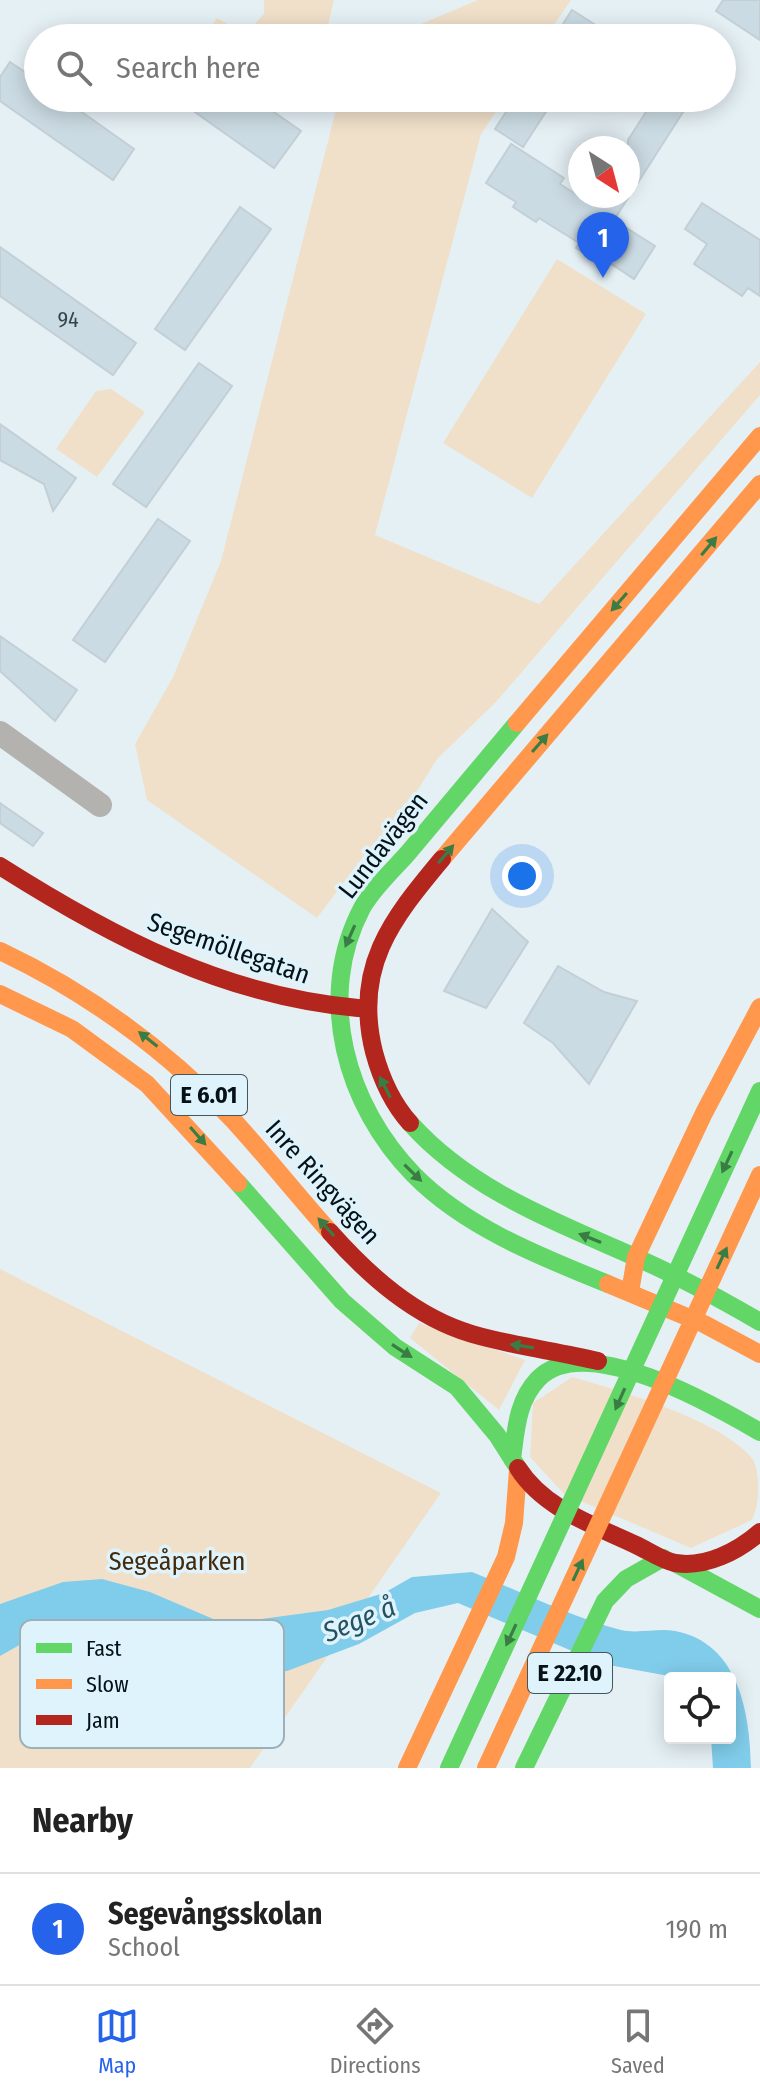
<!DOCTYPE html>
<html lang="en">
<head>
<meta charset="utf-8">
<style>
  body { margin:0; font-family:"Fira Sans Condensed",sans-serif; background:#f6f6f6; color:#222 }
  .controls { position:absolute; right:24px; bottom:24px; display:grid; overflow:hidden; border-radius:8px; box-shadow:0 4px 20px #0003 }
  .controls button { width:72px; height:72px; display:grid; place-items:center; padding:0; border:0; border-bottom:2px solid #e0e0e0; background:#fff; color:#222; font:40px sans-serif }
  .compass { position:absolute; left:568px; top:136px; width:72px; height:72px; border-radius:50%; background:#fff; box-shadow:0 4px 20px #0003; rotate:144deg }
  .you { position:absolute; left:522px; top:876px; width:28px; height:28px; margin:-20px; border:6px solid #fff; border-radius:50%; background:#1a73e8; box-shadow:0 0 0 12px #1a73e833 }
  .badge { display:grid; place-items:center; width:52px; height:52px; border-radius:50%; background:#2563eb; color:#fff; font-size:26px; font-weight:700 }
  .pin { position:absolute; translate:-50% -66px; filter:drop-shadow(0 2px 4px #0008) }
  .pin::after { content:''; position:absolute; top:42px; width:28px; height:24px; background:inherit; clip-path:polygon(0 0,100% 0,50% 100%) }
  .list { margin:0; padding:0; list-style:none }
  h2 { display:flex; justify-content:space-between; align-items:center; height:104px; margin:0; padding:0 32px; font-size:34px }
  h2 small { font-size:26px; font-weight:400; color:#767676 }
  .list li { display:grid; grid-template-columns:52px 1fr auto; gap:24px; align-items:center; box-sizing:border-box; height:112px; padding:0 32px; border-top:2px solid #e0e0e0 }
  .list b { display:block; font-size:30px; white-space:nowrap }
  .list p { margin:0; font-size:26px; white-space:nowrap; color:#767676 }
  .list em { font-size:26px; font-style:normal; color:#767676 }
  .icon { flex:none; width:44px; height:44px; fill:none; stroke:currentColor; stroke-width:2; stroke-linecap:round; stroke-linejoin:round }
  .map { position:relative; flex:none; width:760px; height:1768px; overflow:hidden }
  .search { position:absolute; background:#fff; box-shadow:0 4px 20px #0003; left:24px; right:24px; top:24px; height:88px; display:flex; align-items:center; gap:20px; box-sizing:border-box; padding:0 28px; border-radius:44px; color:#767676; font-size:30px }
  .sheet { height:216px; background:#fff }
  nav { display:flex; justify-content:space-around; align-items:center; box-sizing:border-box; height:112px; border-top:2px solid #e0e0e0; background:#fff; font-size:22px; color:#767676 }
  nav a { display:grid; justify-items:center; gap:4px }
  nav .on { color:#2563eb }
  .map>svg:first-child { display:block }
  .green { fill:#f0e0ca }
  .water { fill:#80cdeb }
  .building { fill:#cbdbe3; stroke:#c3cfd4; stroke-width:2 }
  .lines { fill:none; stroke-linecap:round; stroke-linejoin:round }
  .street { stroke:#b3b2af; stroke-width:24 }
  .fast { stroke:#63d668; stroke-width:18 }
  .slow { stroke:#ff974d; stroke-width:18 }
  .jam { stroke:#b3261e; stroke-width:18 }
  .fast-bridge { stroke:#63d668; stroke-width:18 }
  .slow-bridge { stroke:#ff974d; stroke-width:18 }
  .oneway { fill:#397d44 }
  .labels { text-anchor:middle; stroke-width:7; stroke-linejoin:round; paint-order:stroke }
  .number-label { font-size:22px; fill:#38464c }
  .shield { fill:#def3fc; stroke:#46555c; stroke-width:2 }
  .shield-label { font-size:24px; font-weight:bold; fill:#051117 }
  .street-label { font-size:26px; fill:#051117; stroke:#def3fc }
  .park-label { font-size:26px; fill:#422a0a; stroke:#def3fc }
  .water-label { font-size:28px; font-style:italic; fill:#255263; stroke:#def3fc }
  .key { fill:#def3fc; stroke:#9dafb7; stroke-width:2 }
  .key-label { font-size:22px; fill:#051117 }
</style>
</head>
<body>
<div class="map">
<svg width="760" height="1768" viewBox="0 0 760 1768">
  <rect width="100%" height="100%" fill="#e5f0f5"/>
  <path class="green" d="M 264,0 L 334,0 L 325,38 L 220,38 L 209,30 L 217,18 L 240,31 L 248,31 L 264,14 Z
    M 478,0 L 571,0 L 545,38 L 388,38 Z
    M 339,98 L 505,98 L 481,134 L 375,535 L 539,604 L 760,362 L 760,395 L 496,702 L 437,759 L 401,817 L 363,857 L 317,918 L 147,800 L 135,744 L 173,677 L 221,561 Z
    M 557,259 L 646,314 L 532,498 L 443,443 Z
    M 111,389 L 145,412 L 97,477 L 56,449 L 96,391 Z
    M 0,1269 L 441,1493 L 250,1768 L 0,1768 Z
    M 419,1323 L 525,1360 L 499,1410 L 410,1338 Z
    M 572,1377 C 618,1390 726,1421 754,1461 C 760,1478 760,1503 752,1520 L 691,1548 L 564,1494 L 530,1457 L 533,1403 Z"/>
  <path class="water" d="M 472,1572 C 520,1591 570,1617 621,1630 C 637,1634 658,1628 675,1631 C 739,1643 750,1713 751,1768 L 713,1768 L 711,1738 L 730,1738 L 730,1678 L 680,1678 L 603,1664 L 458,1603 L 415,1613 L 359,1644 L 287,1671 L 240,1673 L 201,1663 L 178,1645 L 111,1625 L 84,1624 L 59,1630 L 23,1643 L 0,1656 L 0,1604 L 63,1582 L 102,1579 L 150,1592 L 225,1624 L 328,1610 L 384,1593 L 412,1577 Z"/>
  <path class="building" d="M 723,0 L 760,0 L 760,40 L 716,11 Z
    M 572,10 L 616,38 L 554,38 Z
    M 10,62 L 38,81 L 38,98 L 62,98 L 134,149 L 113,180 L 0,101 L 0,77 Z
    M 175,98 L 254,98 L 301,131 L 274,168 Z
    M 515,98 L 555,98 L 523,147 L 495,129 Z
    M 655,98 L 692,98 L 614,220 L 655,246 L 634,279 L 601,257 L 598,262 L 576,248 L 579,243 L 539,218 L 536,222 L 513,207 L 516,202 L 486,183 L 511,144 L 564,178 L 560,184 L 588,202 L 592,196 L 628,196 L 628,140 Z
    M 702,203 L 760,240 L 760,296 L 748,288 L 742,296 L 694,264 L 707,244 L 685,229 Z
    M 240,207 L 271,229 L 185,350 L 155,329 Z
    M 0,247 L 136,343 L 113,375 L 0,296 Z
    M 199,363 L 232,386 L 146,507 L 113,484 Z
    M 0,424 L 76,478 L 53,511 L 44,484 L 0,460 Z
    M 158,519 L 190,541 L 105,662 L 73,640 Z
    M 0,636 L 77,690 L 55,721 L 0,671 Z
    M 0,803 L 43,833 L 33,846 L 0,823 Z
    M 492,909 L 528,942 L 486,1008 L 444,991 Z
    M 558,966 L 604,992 L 637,1001 L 589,1084 L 553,1043 L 524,1023 Z"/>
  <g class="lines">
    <path class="street" d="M 0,733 L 100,805"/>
    <path class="fast" d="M 517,723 C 481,766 445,809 408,853 C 393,870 373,888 362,908 C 315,997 346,1106 414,1175 C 465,1227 541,1257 608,1284
      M 410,1123 C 470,1190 554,1221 635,1257 C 678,1276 719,1298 760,1322
      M 238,1183 L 342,1301 L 395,1347 L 457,1387 L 497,1435 L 518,1468
      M 512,1459 C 516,1430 517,1401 538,1379 C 585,1330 715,1406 760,1432
      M 675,1563 L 760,1609
      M 524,1768 L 605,1601 L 626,1579 L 663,1558"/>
    <path class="slow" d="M 517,723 L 760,436
      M 442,859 L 760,484
      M 0,951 C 89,993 165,1049 233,1120 C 266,1156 297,1195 330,1232
      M 0,994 L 72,1029 L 147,1084 L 238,1183
      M 608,1284 L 704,1324 L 760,1354
      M 630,1292 L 636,1257 L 704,1113 L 760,1007
      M 407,1768 L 506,1557 L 514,1523 L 518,1470"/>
    <path class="jam" d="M 0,866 C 112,937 224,996 358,1008
      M 410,1123 C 392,1103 381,1078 374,1052 C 353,968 391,920 442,859
      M 330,1232 C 369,1276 415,1317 472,1334 C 513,1346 556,1351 598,1361
      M 518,1468 C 544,1509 594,1525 636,1545 C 647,1550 663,1561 675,1563 C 706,1568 738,1551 760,1532"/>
    <path class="fast-bridge" d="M 449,1768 L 760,1091"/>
    <path class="slow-bridge" d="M 486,1768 L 760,1175"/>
  </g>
  <defs><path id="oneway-solid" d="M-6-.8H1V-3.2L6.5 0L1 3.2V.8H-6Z" transform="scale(2)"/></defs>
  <g class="oneway">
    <use href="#oneway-solid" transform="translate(709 546) rotate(-50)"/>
    <use href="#oneway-solid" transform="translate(619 602) rotate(131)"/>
    <use href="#oneway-solid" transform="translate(540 743) rotate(-49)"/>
    <use href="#oneway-solid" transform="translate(446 854) rotate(-50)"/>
    <use href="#oneway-solid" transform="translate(350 936) rotate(114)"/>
    <use href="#oneway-solid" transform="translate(148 1039) rotate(-142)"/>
    <use href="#oneway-solid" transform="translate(385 1087) rotate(-117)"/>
    <use href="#oneway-solid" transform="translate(198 1136) rotate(49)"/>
    <use href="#oneway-solid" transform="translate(727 1162) rotate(115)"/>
    <use href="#oneway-solid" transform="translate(413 1173) rotate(44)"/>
    <use href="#oneway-solid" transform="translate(326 1227) rotate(-132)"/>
    <use href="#oneway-solid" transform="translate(590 1238) rotate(-158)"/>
    <use href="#oneway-solid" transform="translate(722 1258) rotate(-65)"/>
    <use href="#oneway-solid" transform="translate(522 1346) rotate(-171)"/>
    <use href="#oneway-solid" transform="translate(402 1351) rotate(33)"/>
    <use href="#oneway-solid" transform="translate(620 1399) rotate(114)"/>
    <use href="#oneway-solid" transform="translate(578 1570) rotate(-65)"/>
    <use href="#oneway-solid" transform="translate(511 1635) rotate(115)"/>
  </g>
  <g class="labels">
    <g class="number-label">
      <text x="68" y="327">94</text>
    </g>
    <g class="shield">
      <rect x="171" y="1075" width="76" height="40" rx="6"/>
      <rect x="528" y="1653" width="84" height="40" rx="6"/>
    </g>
    <g class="shield-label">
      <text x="209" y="1103">E 6.01</text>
      <text x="570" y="1681">E 22.10</text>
    </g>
    <g class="street-label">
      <text transform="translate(383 845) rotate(-52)" y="9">Lundavägen</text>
      <text transform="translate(229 948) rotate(19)" y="9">Segemöllegatan</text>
      <text transform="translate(323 1182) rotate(48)" y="9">Inre Ringvägen</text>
    </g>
    <g class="park-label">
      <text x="177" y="1570">Segeåparken</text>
    </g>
    <g class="water-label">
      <text transform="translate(359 1619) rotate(-22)" y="10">Sege å</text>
    </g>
  </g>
  <rect x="20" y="1620" width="264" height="128" rx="12" class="key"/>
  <rect x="36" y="1643" width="36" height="10" fill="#63d668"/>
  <rect x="36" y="1679" width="36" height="10" fill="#ff974d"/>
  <rect x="36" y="1715" width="36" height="10" fill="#b3261e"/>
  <g class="key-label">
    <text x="86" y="1656">Fast</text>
    <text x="86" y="1692">Slow</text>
    <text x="86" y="1728">Jam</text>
  </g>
</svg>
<div class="controls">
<button><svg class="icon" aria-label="locate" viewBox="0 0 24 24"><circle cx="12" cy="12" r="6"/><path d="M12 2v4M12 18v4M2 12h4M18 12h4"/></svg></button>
</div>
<svg class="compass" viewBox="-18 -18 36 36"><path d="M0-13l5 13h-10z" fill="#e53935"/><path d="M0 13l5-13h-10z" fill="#767676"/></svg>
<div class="you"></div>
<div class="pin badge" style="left:603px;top:278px">1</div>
<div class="search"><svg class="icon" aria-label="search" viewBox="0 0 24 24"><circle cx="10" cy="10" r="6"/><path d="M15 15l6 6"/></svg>Search here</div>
</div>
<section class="sheet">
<h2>Nearby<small></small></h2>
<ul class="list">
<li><span class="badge">1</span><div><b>Segevångsskolan</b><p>School</p></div><em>190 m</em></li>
</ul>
</section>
<nav>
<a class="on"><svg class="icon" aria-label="map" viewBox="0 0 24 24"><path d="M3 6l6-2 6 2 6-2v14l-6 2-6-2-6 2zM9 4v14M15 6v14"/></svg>Map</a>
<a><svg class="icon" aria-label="directions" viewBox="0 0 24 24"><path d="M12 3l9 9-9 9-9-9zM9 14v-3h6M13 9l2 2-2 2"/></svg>Directions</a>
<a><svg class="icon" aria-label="saved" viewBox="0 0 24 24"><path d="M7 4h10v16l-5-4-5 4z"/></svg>Saved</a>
</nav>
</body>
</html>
